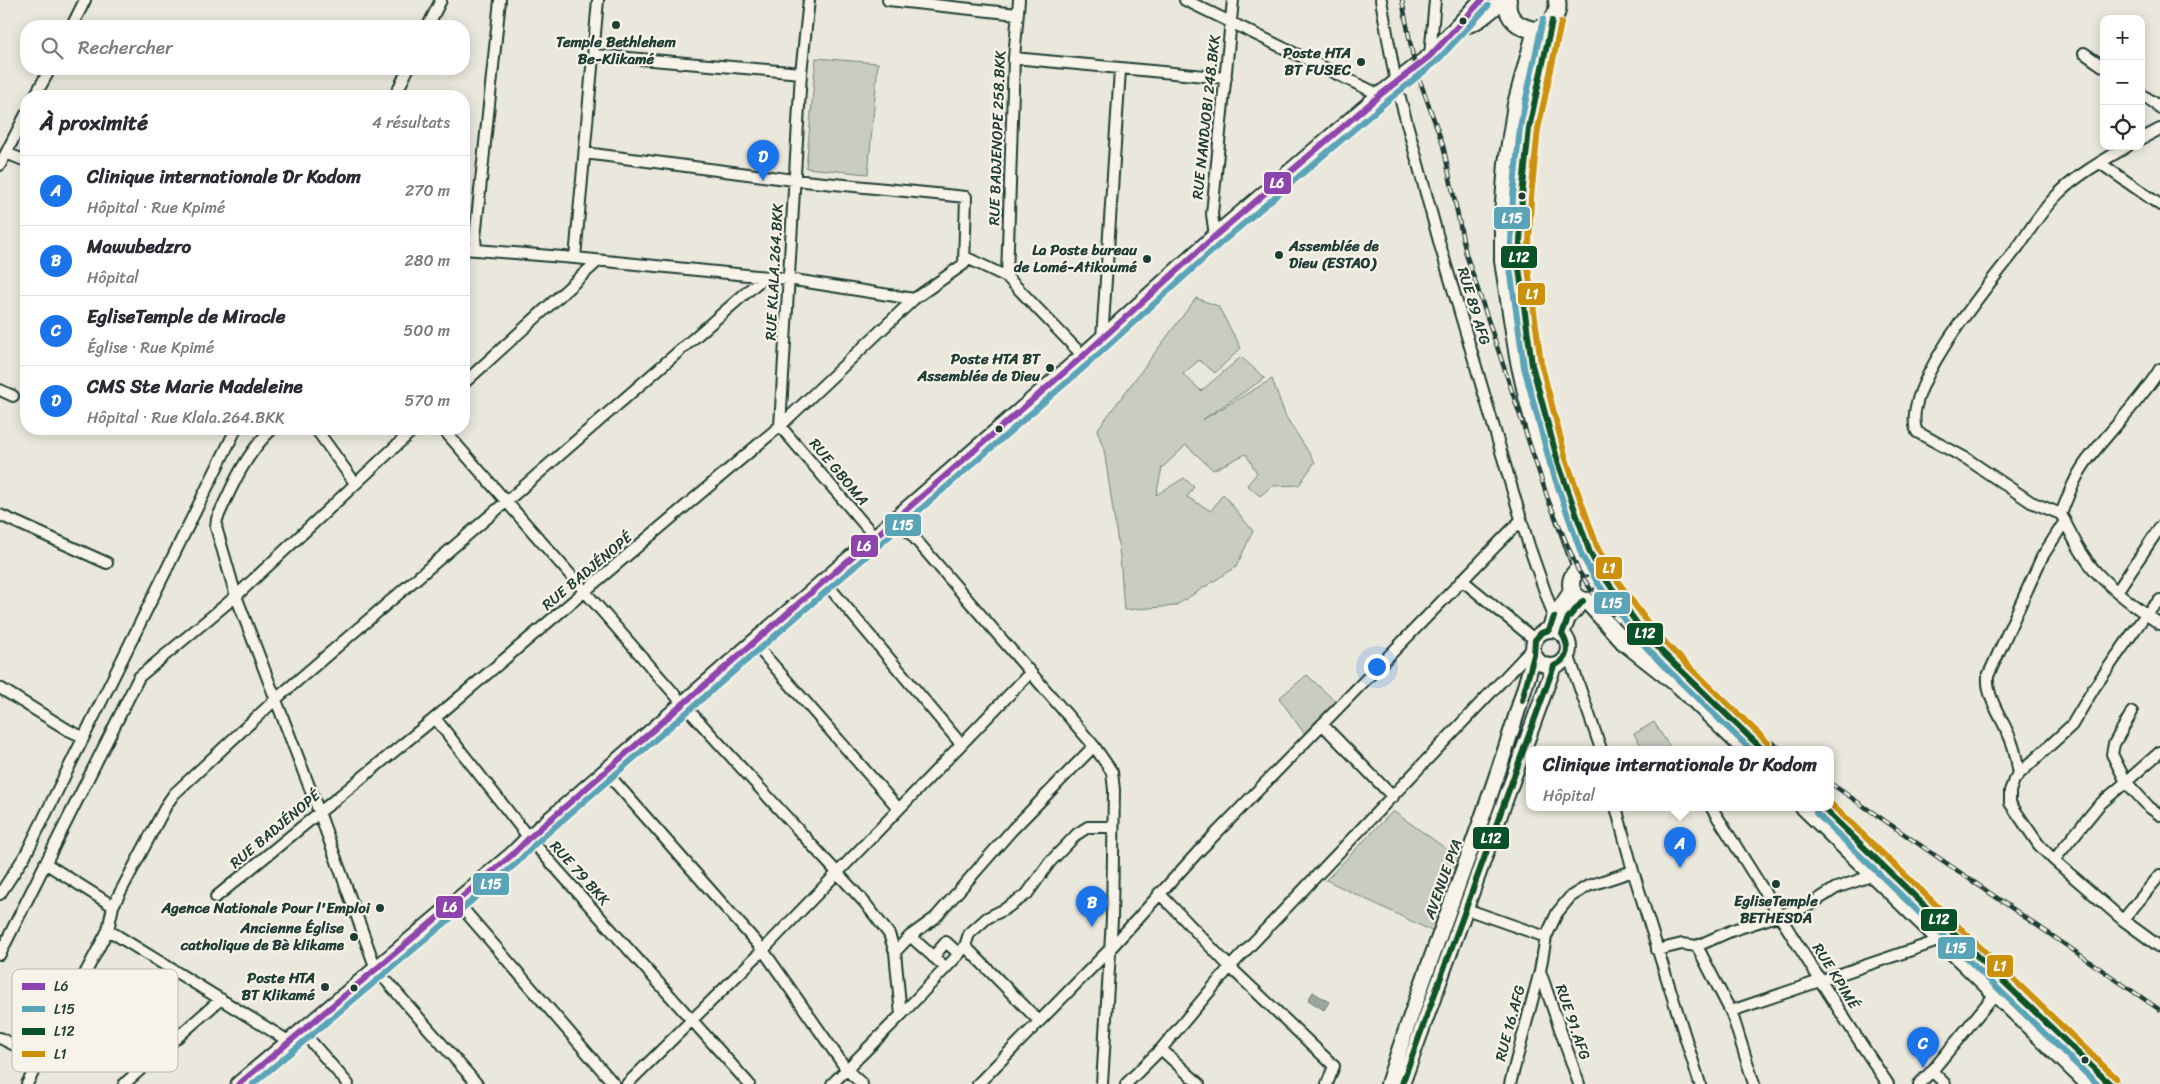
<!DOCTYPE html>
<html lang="fr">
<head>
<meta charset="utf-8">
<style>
  body { margin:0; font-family:Sriracha,sans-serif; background:#f2f2f3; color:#2b2b33 }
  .controls { position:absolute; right:15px; top:15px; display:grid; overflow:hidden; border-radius:10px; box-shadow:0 2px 12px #0003 }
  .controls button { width:45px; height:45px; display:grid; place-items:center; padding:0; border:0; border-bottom:1px solid #e1e1e2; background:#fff; color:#2b2b33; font:25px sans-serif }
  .you { position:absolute; left:1376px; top:666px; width:18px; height:18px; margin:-12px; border:4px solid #fff; border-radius:50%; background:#1a73e8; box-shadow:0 0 0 8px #1a73e833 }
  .badge { display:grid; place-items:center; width:32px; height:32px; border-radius:50%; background:#1a73e8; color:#fff; font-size:16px; font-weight:700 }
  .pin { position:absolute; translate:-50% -41px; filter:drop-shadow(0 1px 2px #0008) }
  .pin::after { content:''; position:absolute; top:26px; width:18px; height:15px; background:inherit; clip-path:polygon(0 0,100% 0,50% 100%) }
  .popup { position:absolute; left:1526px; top:746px; width:308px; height:65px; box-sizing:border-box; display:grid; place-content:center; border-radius:10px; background:#fff; filter:drop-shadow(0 1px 4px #0005); font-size:16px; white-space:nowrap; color:#7c7c81 }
  .popup b { font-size:19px; color:#2b2b33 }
  .popup::after { content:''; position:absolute; left:50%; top:100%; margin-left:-10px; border:10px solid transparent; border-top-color:#fff }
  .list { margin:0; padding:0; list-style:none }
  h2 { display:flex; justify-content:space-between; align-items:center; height:65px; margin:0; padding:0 20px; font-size:21px }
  h2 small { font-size:16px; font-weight:400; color:#7c7c81 }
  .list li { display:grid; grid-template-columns:32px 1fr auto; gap:15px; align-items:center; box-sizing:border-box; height:70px; padding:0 20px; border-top:1px solid #e1e1e2 }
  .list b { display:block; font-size:19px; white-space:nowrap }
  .list p { margin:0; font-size:16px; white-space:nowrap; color:#7c7c81 }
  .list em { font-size:16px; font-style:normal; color:#7c7c81 }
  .icon { flex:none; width:28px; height:28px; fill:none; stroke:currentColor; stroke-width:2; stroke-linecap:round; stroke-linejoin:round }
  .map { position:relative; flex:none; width:2160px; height:1084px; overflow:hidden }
  .search { position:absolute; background:#fff; box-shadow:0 2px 12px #0003; left:20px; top:20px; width:450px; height:55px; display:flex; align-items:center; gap:12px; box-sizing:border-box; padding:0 18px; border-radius:20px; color:#7c7c81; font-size:19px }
  .panel { position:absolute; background:#fff; box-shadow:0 2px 12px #0003; left:20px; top:90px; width:450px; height:345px; border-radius:20px }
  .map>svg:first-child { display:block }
  .green { fill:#c8ccc1; stroke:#74847a }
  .water { fill:#9ca69c; stroke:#6a7c72 }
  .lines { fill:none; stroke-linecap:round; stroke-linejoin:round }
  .minor-casing { stroke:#1f3d34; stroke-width:14 }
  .secondary-casing { stroke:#1f3d34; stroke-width:18 }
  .primary-casing { stroke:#1f3d34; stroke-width:19 }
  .trunk-casing { stroke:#1f3d34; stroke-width:20 }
  .minor { stroke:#f7f3e8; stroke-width:10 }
  .secondary { stroke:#f7f3e8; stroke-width:14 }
  .primary { stroke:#f7f3e8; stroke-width:15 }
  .trunk { stroke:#f7f3e8; stroke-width:16 }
  .rail-casing { stroke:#1f3d34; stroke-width:4.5 }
  .rail { stroke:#f7f3e8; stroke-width:2.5; stroke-dasharray:8; stroke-linecap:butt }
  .bus-1-casing { stroke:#f7f3e8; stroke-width:10 }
  .bus-2-casing { stroke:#f7f3e8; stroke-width:10 }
  .bus-3-casing { stroke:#f7f3e8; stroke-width:10 }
  .bus-4-casing { stroke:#f7f3e8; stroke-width:10 }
  .bus-1 { stroke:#8e44ad; stroke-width:6 }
  .bus-2 { stroke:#5aa4b8; stroke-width:6 }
  .bus-3 { stroke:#095228; stroke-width:6 }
  .bus-4 { stroke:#cc910a; stroke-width:6 }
  .bus-dot { fill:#1f3d34; stroke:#f7f3e8; stroke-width:2 }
  .labels { text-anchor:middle; stroke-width:4.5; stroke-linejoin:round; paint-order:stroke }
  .poi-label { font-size:15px; font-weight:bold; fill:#1f3d34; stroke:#f7f3e8; text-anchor:end }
  .street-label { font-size:15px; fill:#1f3d34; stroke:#f7f3e8 }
  .key { fill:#f7f3e8; stroke:#b6bcb2; stroke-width:1 }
  .key-label { font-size:14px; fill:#1f3d34 }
  .line-badge { stroke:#f7f3e8; stroke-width:2 }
  .badge-label { font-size:14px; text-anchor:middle; font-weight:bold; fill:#fff }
</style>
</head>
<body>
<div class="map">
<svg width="2160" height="1084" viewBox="0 0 2160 1084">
  <rect width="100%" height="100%" fill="#eae8dd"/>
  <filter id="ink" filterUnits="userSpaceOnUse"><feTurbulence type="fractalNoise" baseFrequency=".02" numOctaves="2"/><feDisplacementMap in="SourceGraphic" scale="10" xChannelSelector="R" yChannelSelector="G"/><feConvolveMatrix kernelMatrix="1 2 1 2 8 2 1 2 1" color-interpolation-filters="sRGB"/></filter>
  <g filter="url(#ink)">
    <path class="green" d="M 816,58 L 878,63 L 868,174 L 806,168 Z
      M 1196,298 L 1218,306 L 1241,348 L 1215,373 L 1199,360 L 1183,374 L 1201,391 L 1241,357 L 1265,378 L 1202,420 L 1272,379 L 1286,417 L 1315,462 L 1299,485 L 1272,486 L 1260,496 L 1247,485 L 1257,473 L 1246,454 L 1213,470 L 1186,445 L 1162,468 L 1156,495 L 1184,478 L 1194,487 L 1187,497 L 1211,511 L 1223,494 L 1253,531 L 1236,567 L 1175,606 L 1124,610 L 1120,557 L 1104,450 L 1097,430 Z
      M 1307,675 L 1336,702 L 1304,733 L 1279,698 Z
      M 1654,722 L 1671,749 L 1643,749 L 1634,734 Z
      M 1393,811 L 1462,860 L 1434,932 L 1326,880 Z"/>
    <path class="water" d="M 1313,992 L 1329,1002 L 1324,1010 L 1308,1000 Z"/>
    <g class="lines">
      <g class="minor-casing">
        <path id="minor" d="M 809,0 L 801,73 L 780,426 L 875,537
          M 888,0 L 1017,14
          M 1185,0 L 1380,95
          M 1381,0 L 1396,83 L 1440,245 L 1529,546 L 1554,617
          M 72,26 L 85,0
          M 428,26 L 441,0
          M 2084,53 L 2104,67
          M 594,55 L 801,73
          M 1430,56 L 1435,0
          M 1014,58 L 1226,78
          M 2141,94 L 2156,104 L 2160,109
          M 35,96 L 50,69
          M 395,96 L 408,69
          M 2141,139 L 2160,129
          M 2128,146 C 2104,160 2079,174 2059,193 C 2042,209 2031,229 2018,247 C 1992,281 1898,390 1917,432 L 1967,459 L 2031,502 L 2061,514 C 2071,534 2082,557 2097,573 C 2115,592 2138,609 2160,624
          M 6,153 L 26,161
          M 2100,163 L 2160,205
          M 0,165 L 26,114
          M 1215,236 L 1212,214 L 1233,0
          M 464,249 L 575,258 L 788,279 L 914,299
          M 476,250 L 475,238 L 500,0
          M 965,257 L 1007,277 L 1083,356
          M 575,258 L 598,0
          M 1007,277 L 1014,58 L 1019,0
          M 1102,339 L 1120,70
          M 464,383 L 598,261
          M 0,390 L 13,396
          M 272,429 C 246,453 231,488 217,519 L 216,527 L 236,596 L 319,812 L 376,969 L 477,1084
          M 316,429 L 355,483
          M 443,429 L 684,705 L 865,903 L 889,934 L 895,952 L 901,1015 L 832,1084
          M 2061,514 C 2068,496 2075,477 2086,462 C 2110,430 2139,403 2160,369
          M 0,515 L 107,563
          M 898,519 L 1094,746 L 1112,772 L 1114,790 L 1112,919 L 1102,1084
          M 1462,580 L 1535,640
          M 825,582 L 961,744
          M 2118,590 L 2160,527
          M 2160,600 L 2146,614 L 2094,688 L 2072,725 L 2019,774 L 2014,780 L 2010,791 L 2010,803 L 2039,845 L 2054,860 L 2123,920 L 2160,875
          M 754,643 L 899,809
          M 1568,654 L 1601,749
          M 0,688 L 68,730 L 83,737
          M 435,718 L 529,838 L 749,1084
          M 1322,724 L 1393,797
          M 2160,752 L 2126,782 L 2149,807 L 2160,815
          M 606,772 L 763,950 L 847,1070 L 862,1084
          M 2019,774 C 2017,764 2016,753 2012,743 C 2005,721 1986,700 1988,676 L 2042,557 L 2065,521
          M 1616,807 L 1633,871 L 1700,1084
          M 1711,807 C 1770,899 1826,993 1888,1084
          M 2054,860 L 2099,805 L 2126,782 L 2112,754 L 2114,744 L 2132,712
          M 45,863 L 113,906
          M 1159,893 L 1230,967 L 1334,1066 L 1327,1084
          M 0,894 L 26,854 L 236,429
          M 216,897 L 435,718 L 780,426 L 914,299 L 964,264 L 966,197 L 794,180 L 585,153
          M 457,902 L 614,1084
          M 1466,909 L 1546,937
          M 2123,920 L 2160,947
          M 108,930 L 290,1042
          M 910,936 L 946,968
          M 965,946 L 1038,1020
          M 1697,946 L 1732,1014 L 1754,1084
          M 1657,950 L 1682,944 L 1697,946 L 1733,930 L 1808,906 L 1836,888 L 1874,875
          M 895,952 L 910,936 L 935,918 L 1012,830 L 1094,746
          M 0,954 L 139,677 L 236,596 L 414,429
          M 933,957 L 946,942 L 959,954
          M 1540,971 L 1579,1084
          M 1732,1014 L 1734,1010 L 1941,940
          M 901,1015 L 959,954 L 965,946 L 969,934 L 987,918 L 1005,909 L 1027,894 L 1050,862 L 1077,834 L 1088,827 L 1113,827
          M 302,1031 L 348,1084
          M 0,1038 L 41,1058
          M 1161,1049 L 1199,1084
          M 1932,1071 L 1945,1084
          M 27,1084 L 108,930 L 113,906 L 167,804 L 174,794 L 276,699 L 507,501 L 763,278
          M 124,1084 L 221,999
          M 627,1084 L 763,950 L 1030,673
          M 978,1084 L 1110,949 L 1197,853 L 1521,520
          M 1126,1084 L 1161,1049 L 1230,967 L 1533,648
          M 1510,1084 L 1540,971 L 1546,937 L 1557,913 L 1570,897 L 1588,886 L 1633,871
          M 1919,1084 L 1932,1071 L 1996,993"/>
      </g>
      <g class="secondary-casing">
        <path id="secondary" d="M 1549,630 L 1554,617 L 1572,590
          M1533 648a18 18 0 1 1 36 0a18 18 0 1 1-36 0Z
          M 1562,634 L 1568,618 L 1583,601
          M 1388,1084 C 1434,940 1494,801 1534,655
          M 1402,1084 L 1554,666"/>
      </g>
      <g class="primary-casing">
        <path id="primary" d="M 1461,26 C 1477,25 1492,9 1503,0
          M 239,1084 L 512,855 L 529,838 L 1083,356 L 1215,236 L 1380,95 L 1430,56 L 1482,0"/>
      </g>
      <g class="trunk-casing">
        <path id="trunk" d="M 1508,0 C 1505,18 1519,28 1536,30 C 1550,25 1560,16 1557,0
          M 1552,21 L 1529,128 L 1522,196 L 1519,268 L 1532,365 L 1558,462 L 1590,553 L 1604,577 L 1641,629 L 1664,654 L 1762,749
          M 1536,30 L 1516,104 L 1507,163 L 1503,215 L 1503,261 L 1518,357 L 1528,401 L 1547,470 L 1581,568
          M1571 584a17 17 0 1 1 34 0a17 17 0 1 1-34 0Z
          M 1588,602 L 1624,642 L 1681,687 L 1745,749
          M 1804,807 L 2089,1084
          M 1822,807 L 2110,1084"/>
      </g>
      <use href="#minor" class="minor"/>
      <use href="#secondary" class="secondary"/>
      <use href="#primary" class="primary"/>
      <use href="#trunk" class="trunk"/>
      <g class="rail-casing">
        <path id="rail" d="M 1402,0 L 1415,67 L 1443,145 L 1466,254 L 1549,502 L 1578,570 L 1597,599 L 1658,662 L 1781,749
          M 1830,783 L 2160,1010"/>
      </g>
      <use href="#rail" class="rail"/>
      <g class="bus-1-casing">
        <path id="bus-1" d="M 239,1084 L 512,855 L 529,838 L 1083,356 L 1215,236 L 1380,95 L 1430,56 L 1482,0"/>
      </g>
      <g class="bus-2-casing">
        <path id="bus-2" d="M 1543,19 L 1520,127 L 1513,196 L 1510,268 L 1524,367 L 1550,464 L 1582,556 L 1597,582 L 1635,635 L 1658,660 L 1750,749
          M 1816,813 L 2097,1084
          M 253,1084 L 518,862 L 535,844 L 1089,363 L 1221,243 L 1386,102 L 1436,62 L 1488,6"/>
      </g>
      <g class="bus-3-casing">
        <path id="bus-3" d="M 1552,21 L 1529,128 L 1522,196 L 1519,268 L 1532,365 L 1558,462 L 1590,553 L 1604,577 L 1641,629 L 1664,654 L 1762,749
          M 1522,700 L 1534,655 L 1535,640 L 1541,633 L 1549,630 L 1554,617
          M 1822,807 L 2110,1084
          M 1402,1084 L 1554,666 C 1569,659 1570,647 1562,634 L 1568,618 L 1583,601"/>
      </g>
      <g class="bus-4-casing">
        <path id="bus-4" d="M 1561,23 L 1538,129 L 1531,197 L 1528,268 L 1541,363 L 1566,459 L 1598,549 L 1611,572 L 1648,623 L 1670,648 L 1768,743
          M 1830,803 L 2116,1078"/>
      </g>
      <use href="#bus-1" class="bus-1"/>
      <use href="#bus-2" class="bus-2"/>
      <use href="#bus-3" class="bus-3"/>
      <use href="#bus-4" class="bus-4"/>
    </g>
  </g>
  <g class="bus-dot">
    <circle cx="1463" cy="21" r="4.5"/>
    <circle cx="616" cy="25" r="5"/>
    <circle cx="1361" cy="62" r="5"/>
    <circle cx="1522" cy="196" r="4.5"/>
    <circle cx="1279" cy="255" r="5"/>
    <circle cx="1147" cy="259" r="5"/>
    <circle cx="1050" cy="368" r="5"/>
    <circle cx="999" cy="429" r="4.5"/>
    <circle cx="1776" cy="884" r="5"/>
    <circle cx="380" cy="908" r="5"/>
    <circle cx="354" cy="937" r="5"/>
    <circle cx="325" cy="987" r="5"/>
    <circle cx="354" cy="988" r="4.5"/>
    <circle cx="2085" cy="1060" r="4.5"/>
  </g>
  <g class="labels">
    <g class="poi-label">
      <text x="616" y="47" text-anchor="middle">Temple Bethlehem<tspan x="616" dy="17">Be-Klikamé</tspan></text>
      <text x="1351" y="58">Poste HTA<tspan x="1351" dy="17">BT FUSEC</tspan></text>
      <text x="1289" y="251" text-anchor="start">Assemblée de<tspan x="1289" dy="17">Dieu (ESTAO)</tspan></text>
      <text x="1137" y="255">La Poste bureau<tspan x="1137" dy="17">de Lomé-Atikoumé</tspan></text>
      <text x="1040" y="364">Poste HTA BT<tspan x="1040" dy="17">Assemblée de Dieu</tspan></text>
      <text x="1776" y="906" text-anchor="middle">EgliseTemple<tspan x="1776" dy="17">BETHESDA</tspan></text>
      <text x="370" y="913">Agence Nationale Pour l'Emploi</text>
      <text x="344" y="933">Ancienne Église<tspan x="344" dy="17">catholique de Bè klikame</tspan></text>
      <text x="315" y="983">Poste HTA<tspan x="315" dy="17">BT Klikamé</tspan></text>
    </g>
    <g class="street-label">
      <text transform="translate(1206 117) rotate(-84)" y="5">RUE NANDJOBI 248.BKK</text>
      <text transform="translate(997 138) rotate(-88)" y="5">RUE BADJENOPE 258.BKK</text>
      <text transform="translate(774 272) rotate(-87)" y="5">RUE KLALA.264.BKK</text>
      <text transform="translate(1474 306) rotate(73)" y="5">RUE 89 AFG</text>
      <text transform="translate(839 472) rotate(50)" y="5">RUE GBOMA</text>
      <text transform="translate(587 571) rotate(-40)" y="5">RUE BADJÉNOPÉ</text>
      <text transform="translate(275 829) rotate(-40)" y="5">RUE BADJÉNOPÉ</text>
      <text transform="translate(580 873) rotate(48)" y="5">RUE 79 BKK</text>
      <text transform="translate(1443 879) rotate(-70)" y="5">AVENUE PYA</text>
      <text transform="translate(1836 976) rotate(58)" y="5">RUE KPIMÉ</text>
      <text transform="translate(1573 1022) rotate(71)" y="5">RUE 91.AFG</text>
      <text transform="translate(1510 1023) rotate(-75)" y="5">RUE 16.AFG</text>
    </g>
  </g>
  <rect x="12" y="969" width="166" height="103" rx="8" class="key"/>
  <rect x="22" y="983" width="23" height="7" fill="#8e44ad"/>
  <rect x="22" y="1006" width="23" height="6" fill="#5aa4b8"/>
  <rect x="22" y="1028" width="23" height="7" fill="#095228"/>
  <rect x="22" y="1051" width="23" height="6" fill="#cc910a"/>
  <g class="key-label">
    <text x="54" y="991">L6</text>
    <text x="54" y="1014">L15</text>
    <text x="54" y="1036">L12</text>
    <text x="54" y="1059">L1</text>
  </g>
  <g class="line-badge">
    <rect x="1263" y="171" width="29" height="24" rx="5" fill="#8e44ad"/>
    <rect x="1493" y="206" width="38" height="24" rx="5" fill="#5aa4b8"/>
    <rect x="1500" y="245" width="38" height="24" rx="5" fill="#095228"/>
    <rect x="1517" y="282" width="29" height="24" rx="5" fill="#cc910a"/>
    <rect x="884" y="513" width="38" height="24" rx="5" fill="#5aa4b8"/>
    <rect x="850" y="534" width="29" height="24" rx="5" fill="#8e44ad"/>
    <rect x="1595" y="556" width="28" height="24" rx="5" fill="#cc910a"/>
    <rect x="1593" y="591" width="38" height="24" rx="5" fill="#5aa4b8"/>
    <rect x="1626" y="622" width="38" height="24" rx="5" fill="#095228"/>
    <rect x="1472" y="826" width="38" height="24" rx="5" fill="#095228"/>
    <rect x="472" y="872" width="38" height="24" rx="5" fill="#5aa4b8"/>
    <rect x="435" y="895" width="29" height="24" rx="5" fill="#8e44ad"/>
    <rect x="1920" y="908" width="38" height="24" rx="5" fill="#095228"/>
    <rect x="1937" y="936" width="39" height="24" rx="5" fill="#5aa4b8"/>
    <rect x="1986" y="954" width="28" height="24" rx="5" fill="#cc910a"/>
  </g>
  <g class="badge-label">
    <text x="1277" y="188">L6</text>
    <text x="1512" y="223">L15</text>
    <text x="1519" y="262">L12</text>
    <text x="1532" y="299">L1</text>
    <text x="903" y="530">L15</text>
    <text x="864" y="551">L6</text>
    <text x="1609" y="573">L1</text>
    <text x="1612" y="608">L15</text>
    <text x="1645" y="638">L12</text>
    <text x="1491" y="843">L12</text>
    <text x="491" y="889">L15</text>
    <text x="450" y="912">L6</text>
    <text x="1939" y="924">L12</text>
    <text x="1956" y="953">L15</text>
    <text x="2000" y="971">L1</text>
  </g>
</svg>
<div class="controls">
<button>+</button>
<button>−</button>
<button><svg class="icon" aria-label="locate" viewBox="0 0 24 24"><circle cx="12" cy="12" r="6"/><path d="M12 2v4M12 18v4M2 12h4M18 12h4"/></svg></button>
</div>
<div class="you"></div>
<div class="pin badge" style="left:1680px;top:868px">A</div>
<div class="popup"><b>Clinique internationale Dr Kodom</b>Hôpital</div>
<div class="pin badge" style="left:1092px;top:927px">B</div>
<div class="pin badge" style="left:1923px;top:1068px">C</div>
<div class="pin badge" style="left:763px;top:181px">D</div>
<div class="search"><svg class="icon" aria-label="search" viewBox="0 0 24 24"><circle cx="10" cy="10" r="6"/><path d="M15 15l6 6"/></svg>Rechercher</div>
<section class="panel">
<h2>À proximité<small>4 résultats</small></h2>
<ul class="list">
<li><span class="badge">A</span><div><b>Clinique internationale Dr Kodom</b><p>Hôpital · Rue Kpimé</p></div><em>270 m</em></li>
<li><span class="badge">B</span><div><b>Mawubedzro</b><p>Hôpital</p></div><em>280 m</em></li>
<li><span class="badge">C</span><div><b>EgliseTemple de Miracle</b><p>Église · Rue Kpimé</p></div><em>500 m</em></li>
<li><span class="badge">D</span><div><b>CMS Ste Marie Madeleine</b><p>Hôpital · Rue Klala.264.BKK</p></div><em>570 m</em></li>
</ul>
</section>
</div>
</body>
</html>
